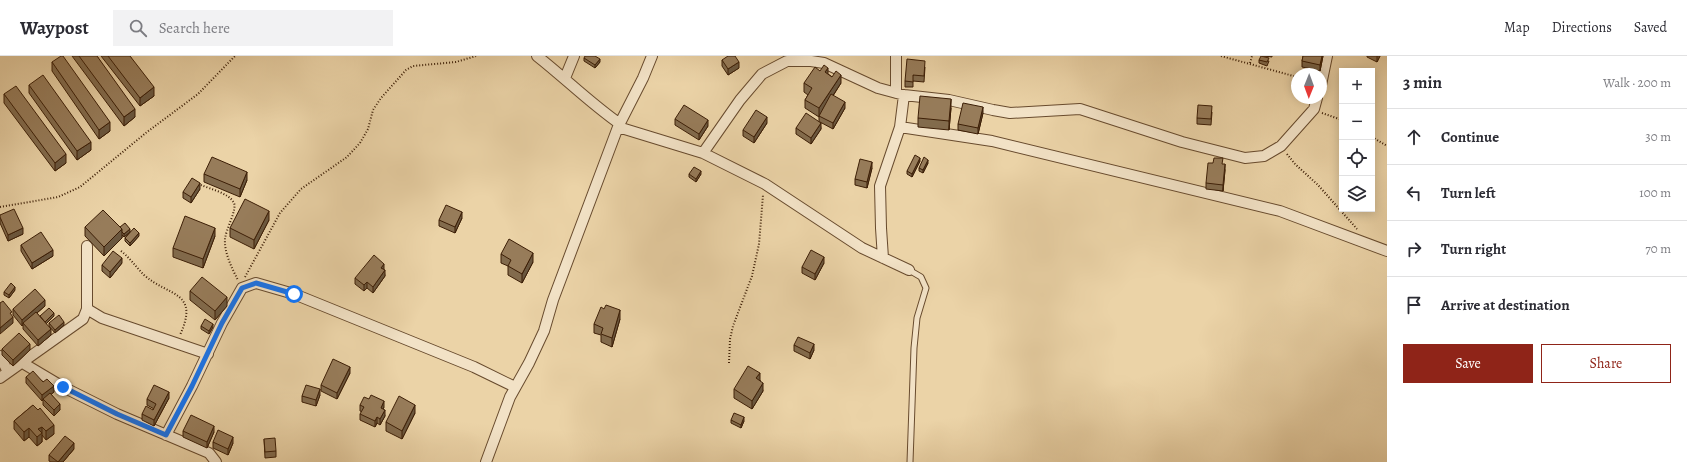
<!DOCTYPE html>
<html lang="en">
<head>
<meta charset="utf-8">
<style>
  body { margin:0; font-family:Alegreya,serif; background:#f2f2f3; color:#2b2b33 }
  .controls { position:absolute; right:12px; top:12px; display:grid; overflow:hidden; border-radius:0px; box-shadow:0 2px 10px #0003 }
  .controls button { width:36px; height:36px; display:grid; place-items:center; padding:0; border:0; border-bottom:1px solid #e1e1e2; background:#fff; color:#2b2b33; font:20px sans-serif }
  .compass { position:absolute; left:1291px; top:12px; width:36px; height:36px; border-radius:50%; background:#fff; box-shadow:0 2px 10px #0003; rotate:181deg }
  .stop { position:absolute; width:12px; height:12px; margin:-9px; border:3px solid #1a73e8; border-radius:50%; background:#fff }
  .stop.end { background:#1a73e8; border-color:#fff; box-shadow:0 1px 4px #0008 }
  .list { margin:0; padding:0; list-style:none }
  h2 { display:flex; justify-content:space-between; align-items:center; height:52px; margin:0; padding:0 16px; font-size:17px }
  h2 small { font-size:13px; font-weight:400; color:#7c7c81 }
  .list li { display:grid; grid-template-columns:26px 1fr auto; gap:12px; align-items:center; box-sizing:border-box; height:56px; padding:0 16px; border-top:1px solid #e1e1e2 }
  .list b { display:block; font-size:15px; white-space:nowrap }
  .list em { font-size:13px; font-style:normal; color:#7c7c81 }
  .actions { display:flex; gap:8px; padding:12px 16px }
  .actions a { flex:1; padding:9px 0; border:1px solid #8f2418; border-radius:0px; text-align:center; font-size:14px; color:#8f2418 }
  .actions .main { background:#8f2418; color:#fff }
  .icon { flex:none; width:22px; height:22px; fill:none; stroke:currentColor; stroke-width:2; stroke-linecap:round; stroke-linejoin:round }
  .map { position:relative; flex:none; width:1387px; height:406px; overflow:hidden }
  header { display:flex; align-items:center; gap:24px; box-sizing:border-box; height:56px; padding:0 20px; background:#fff; border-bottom:1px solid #e1e1e2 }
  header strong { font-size:19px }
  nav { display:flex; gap:22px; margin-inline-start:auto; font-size:14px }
  .search { width:280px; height:36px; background:#f2f2f3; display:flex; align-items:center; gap:10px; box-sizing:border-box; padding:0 14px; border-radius:0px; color:#7c7c81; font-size:15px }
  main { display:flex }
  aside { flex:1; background:#fff }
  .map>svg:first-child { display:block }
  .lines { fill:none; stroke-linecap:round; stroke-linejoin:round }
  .lane-casing { stroke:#684b2e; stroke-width:7 }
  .street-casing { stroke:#684b2e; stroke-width:12 }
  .path { stroke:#3c1e06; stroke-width:2; stroke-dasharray:1 2; stroke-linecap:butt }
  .lane { stroke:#f2e2c6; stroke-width:5 }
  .street { stroke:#f2e2c6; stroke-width:10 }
  .wall { fill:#826b4d; stroke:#3c1e06 }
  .shaded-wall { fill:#6a573f; stroke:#3c1e06 }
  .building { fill:#977c5a; stroke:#3c1e06 }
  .route { stroke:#1a73e8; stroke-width:5 }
</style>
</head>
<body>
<header>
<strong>Waypost</strong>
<div class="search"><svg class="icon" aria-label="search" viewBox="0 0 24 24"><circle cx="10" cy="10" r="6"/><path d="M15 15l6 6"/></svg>Search here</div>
<nav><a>Map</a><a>Directions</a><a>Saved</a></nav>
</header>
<main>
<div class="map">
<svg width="1387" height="406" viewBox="0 0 1387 406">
  <rect width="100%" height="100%" fill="#ebd3a7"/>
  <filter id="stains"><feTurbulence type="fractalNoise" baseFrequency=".005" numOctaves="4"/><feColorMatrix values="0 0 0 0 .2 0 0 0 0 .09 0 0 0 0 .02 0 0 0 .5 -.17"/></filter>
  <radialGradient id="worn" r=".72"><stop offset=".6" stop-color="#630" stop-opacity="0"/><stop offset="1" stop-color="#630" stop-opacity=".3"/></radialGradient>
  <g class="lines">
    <g class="lane-casing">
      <path id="lane" d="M 909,214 L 921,221 L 926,232 L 917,262 L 914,292 L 910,406"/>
    </g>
    <g class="street-casing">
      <path id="street" d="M 537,0 C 565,22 590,47 620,68
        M 896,0 L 896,37
        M 565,22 L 574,0
        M 1321,29 L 1327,0
        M 618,71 L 703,97 L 765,128 L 862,192 L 909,214
        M 900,71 L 992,85 L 1280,155 L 1387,195
        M 703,97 L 740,44 L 762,18 L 787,5 L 811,5 L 824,7 L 878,32 L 904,39 L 949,44 L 993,54 L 1010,57 L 1080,53 L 1182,86 L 1245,102 L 1264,100 L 1281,90 L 1314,53 L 1317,42
        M 883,202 L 881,172 L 880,130 L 900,71 L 904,39
        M 87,253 L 102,262 L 208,298
        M 0,300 L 8,316
        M 21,306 L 63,331 L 117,358 L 209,397 L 216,406
        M 0,322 L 83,263 L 87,253 L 87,190
        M 166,379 L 192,330 L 222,267 L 242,232 L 256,227 L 294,238 L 474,311 L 515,331
        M 486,406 L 510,341 L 529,307 L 544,275 L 553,244 L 618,71 L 643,22 L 652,0"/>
    </g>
    <path class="path" d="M 1221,0 L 1297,21
      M 1250,7 L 1252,0
      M 1322,57 L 1342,64
      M 1372,81 L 1387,90
      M 1287,98 L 1295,108 L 1318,129 L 1357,173
      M 201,129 C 210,133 229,137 234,147 C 237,154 226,173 225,183 C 224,196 232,213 238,224
      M 0,151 L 58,141 L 80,131 L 147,76 L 198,38 L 235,0
      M 121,195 C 130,202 136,211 144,219 C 169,241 200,235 180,279
      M 245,221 L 280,157 L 301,133 L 347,101 L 360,87 L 368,73 L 373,54 L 381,42 L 406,14 L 413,10 L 456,6 L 476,0
      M 729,307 L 730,283 L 733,270 L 752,220 L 759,188 L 763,139"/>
    <use href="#lane" class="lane"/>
    <use href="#street" class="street"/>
  </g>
  <path class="wall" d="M 72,0 L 97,0 L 135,61 L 124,70 Z
    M 101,0 L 130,0 L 154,40 L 140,50 Z
    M 1264,0 L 1272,0 L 1272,1 Z
    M 1303,0 L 1323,0 L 1320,15 L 1302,11 L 1302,5 Z
    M 1367,0 L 1380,0 L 1377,6 L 1367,1 Z
    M 584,2 L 600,6 L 595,12 L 584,5 Z
    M 722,4 L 739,12 L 728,19 L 722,10 Z
    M 1259,4 L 1269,5 L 1267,10 L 1259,7 Z
    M 52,6 L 110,75 L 99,83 L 52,15 Z
    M 925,11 L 924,26 L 913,25 L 913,31 L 905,31 L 905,25 Z
    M 820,15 L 828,18 L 841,27 L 833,40 L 845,52 L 833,73 L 820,66 L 821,73 L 811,88 L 796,78 L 796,72 L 819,66 L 819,61 L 805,52 L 805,44 L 808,39 L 804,36 L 804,27 Z
    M 29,29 L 91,94 L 77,104 L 29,37 Z
    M 4,38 L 66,107 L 55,115 L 4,47 Z
    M 951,52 L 949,74 L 918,71 L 918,62 Z
    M 1212,56 L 1211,69 L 1197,68 L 1197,62 Z
    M 983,57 L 978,78 L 958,74 L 958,68 Z
    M 675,63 L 708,70 L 699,84 L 675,69 Z
    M 767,67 L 754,87 L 743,80 L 743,74 Z
    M 920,105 L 912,121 L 907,118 L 907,115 Z
    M 928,107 L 923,117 L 919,115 L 919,112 Z
    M 1223,108 L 1225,114 L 1223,135 L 1206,133 L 1206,127 Z
    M 872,112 L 867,132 L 855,129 L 855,123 Z
    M 204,118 L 247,124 L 240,141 L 204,126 Z
    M 689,118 L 701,118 L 696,126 L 689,121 Z
    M 200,133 L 191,147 L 183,142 L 183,136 Z
    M 0,159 L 23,178 L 8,185 L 0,167 Z
    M 462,162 L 455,177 L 439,170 L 439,164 Z
    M 269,164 L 254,193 L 230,181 L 230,172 Z
    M 85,171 L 120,171 L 139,180 L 130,190 L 125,185 L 125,182 L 130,176 L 124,181 L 122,179 L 122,182 L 104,200 L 85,180 Z
    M 215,180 L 203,212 L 173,201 L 173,192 Z
    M 21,189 L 53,200 L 32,213 L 21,195 Z
    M 501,198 L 533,206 L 522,227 L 508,219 L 508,210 L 501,207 Z
    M 122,207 L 110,222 L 102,215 L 102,209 Z
    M 824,207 L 815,224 L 802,217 L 802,211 Z
    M 384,214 L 385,220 L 373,237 L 367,232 L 364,235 L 355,228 L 355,222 Z
    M 15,234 L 9,242 L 4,239 L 4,236 Z
    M 190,235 L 227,250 L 215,264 L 190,244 Z
    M 45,250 L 37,257 L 40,261 L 40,260 L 54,260 L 46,268 L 51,279 L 38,290 L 23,273 L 23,269 L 22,270 L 13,259 L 13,253 Z
    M 620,263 L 612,291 L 601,286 L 601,279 L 594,277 L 594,268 Z
    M 49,267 L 64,269 L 55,277 L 49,270 Z
    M 201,270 L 213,271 L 209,278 L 201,273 Z
    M 794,289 L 814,294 L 810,303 L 794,295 Z
    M 2,293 L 30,294 L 13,310 L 2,299 Z
    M 350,317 L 337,343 L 321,335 L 321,329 Z
    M 26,321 L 43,326 L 54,336 L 51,338 L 60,354 L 54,360 L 43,349 L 43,344 L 42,345 L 26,327 Z
    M 760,324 L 763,335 L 752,353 L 734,342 L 734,333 Z
    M 320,339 L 316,350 L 302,346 L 302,340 Z
    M 169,342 L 154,370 L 142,364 L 142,358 L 153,354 L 154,353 L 147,349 L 147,343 Z
    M 33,349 L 54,378 L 46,384 L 42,379 L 42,386 L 37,390 L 29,381 L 24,385 L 14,373 L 14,365 Z
    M 360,349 L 384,351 L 383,353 L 385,360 L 380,369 L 377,367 L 375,371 L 360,364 L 360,358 L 362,356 L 360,355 Z
    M 415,357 L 402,383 L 386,375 L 386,366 Z
    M 731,364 L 744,365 L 741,372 L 731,367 Z
    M 183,375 L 214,376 L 207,392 L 183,381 Z
    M 264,383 L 276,395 L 276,401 L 265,402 Z
    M 213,386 L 233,387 L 228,399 L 213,392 Z
    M 74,393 L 63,406 L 51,406 L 49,405 L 49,399 Z"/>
  <path class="shaded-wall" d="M 1322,0 L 1323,0 L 1320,15 L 1320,9 Z
    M 1377,0 L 1380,0 L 1377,6 Z
    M 600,3 L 600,6 L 595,12 L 595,9 Z
    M 739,6 L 739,12 L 728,19 L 728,13 Z
    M 828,12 L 828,21 L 825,16 Z
    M 841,19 L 841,27 L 819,61 L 819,52 Z
    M 154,31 L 154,40 L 140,50 L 140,42 Z
    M 951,43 L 951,52 L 949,74 L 949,65 Z
    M 845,46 L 845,52 L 833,73 L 833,67 Z
    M 983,51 L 983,57 L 978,78 L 978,72 Z
    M 135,53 L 135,61 L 124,70 L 124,61 Z
    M 767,61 L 767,67 L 754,87 L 754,81 Z
    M 708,64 L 708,70 L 699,84 L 699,78 Z
    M 110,66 L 110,75 L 99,83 L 99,74 Z
    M 821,67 L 821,73 L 811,88 L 811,82 Z
    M 91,86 L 91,94 L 77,104 L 77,95 Z
    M 66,98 L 66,107 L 55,115 L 55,107 Z
    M 920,102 L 920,105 L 912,121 L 912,118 Z
    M 928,104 L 928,107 L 923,117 L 923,114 Z
    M 872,106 L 872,112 L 867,132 L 867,126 Z
    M 1225,108 L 1225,114 L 1223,135 L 1223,129 Z
    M 701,115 L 701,118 L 696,126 L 696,123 Z
    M 247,116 L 247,124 L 240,141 L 240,133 Z
    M 200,127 L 200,133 L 191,147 L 191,141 Z
    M 269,155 L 269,164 L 254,193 L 254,184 Z
    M 462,156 L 462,162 L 455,177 L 455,171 Z
    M 23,172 L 23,178 L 8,185 L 8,179 Z
    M 215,172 L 215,180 L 203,212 L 203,203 Z
    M 122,173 L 122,182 L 104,200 L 104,191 Z
    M 130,173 L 130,176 L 124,181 L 124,178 Z
    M 139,177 L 139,180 L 130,190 L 130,187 Z
    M 53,194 L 53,200 L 32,213 L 32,207 Z
    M 533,197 L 533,206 L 522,227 L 522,218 Z
    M 824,201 L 824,207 L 815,224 L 815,218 Z
    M 122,202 L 122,207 L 110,222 L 110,216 Z
    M 384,208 L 384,214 L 381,212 Z
    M 385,214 L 385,220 L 373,237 L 373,231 Z
    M 367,226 L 367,232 L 364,235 L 364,229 Z
    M 15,231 L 15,234 L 9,242 L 9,239 Z
    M 227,241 L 227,250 L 215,264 L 215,255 Z
    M 45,244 L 45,250 L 24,268 L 23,267 L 23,269 L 22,270 L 22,264 Z
    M 620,254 L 620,263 L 612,291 L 612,282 Z
    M 54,257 L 54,260 L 45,269 L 45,266 Z
    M 13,261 L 13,267 L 0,278 L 0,272 Z
    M 64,266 L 64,269 L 55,277 L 55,274 Z
    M 213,268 L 213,271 L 209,278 L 209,275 Z
    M 51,273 L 51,279 L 38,290 L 38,284 Z
    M 30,288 L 30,294 L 13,310 L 13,304 Z
    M 814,288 L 814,294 L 810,303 L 810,297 Z
    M 350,311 L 350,317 L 337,343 L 337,337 Z
    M 760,317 L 760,326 L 756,322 Z
    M 763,327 L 763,335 L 752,353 L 752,345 Z
    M 54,330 L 54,336 L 44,344 L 43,343 L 43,344 L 42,345 L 42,339 Z
    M 320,333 L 320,339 L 316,350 L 316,344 Z
    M 169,336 L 169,342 L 154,370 L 154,364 Z
    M 384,345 L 384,351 L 381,358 L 381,352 Z
    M 60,348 L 60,354 L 54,360 L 54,354 Z
    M 415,349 L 415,357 L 402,383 L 402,375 Z
    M 385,354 L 385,360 L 380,369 L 380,363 Z
    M 377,361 L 377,367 L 375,371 L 375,365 Z
    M 744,361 L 744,365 L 741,372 L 741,369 Z
    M 54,369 L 54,378 L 46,384 L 46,375 Z
    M 214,370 L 214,376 L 207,392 L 207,386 Z
    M 42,371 L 42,386 L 37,390 L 37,381 L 38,373 Z
    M 29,372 L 29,381 L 24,385 L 24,376 Z
    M 233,381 L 233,387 L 228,399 L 228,393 Z
    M 74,387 L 74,393 L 63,406 L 58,406 Z"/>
  <path class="building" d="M 61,0 L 63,0 L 110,66 L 99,74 L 52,6 Z
    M 79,0 L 97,0 L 135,53 L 124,61 Z
    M 108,0 L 130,0 L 154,31 L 140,42 Z
    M 585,0 L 595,0 L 600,3 L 595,9 L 584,2 Z
    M 728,0 L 735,0 L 739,6 L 728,13 L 722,4 Z
    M 1261,0 L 1269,2 L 1267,6 L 1259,4 Z
    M 1303,0 L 1322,0 L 1320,9 L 1302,5 Z
    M 907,3 L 925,5 L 924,20 L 913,19 L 913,26 L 905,25 Z
    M 824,9 L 828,12 L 825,16 L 832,21 L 836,15 L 841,19 L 819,52 L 805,44 L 812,32 L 804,27 L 815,11 L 820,15 Z
    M 43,19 L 91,86 L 77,95 L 29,29 Z
    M 16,30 L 66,98 L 55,107 L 4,38 Z
    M 831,38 L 845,46 L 833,67 L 819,60 Z
    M 920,40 L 951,43 L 949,65 L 918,62 Z
    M 963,47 L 983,51 L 978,72 L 958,68 Z
    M 684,49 L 708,64 L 699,78 L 675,63 Z
    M 1198,49 L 1212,50 L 1211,63 L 1197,62 Z
    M 756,54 L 767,61 L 754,81 L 743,74 Z
    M 806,57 L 821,67 L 811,82 L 796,72 Z
    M 915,99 L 920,102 L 912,118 L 907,115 Z
    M 212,101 L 247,116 L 240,133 L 204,118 Z
    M 924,101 L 928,104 L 923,114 L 919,112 Z
    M 1214,102 L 1223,102 L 1222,108 L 1225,108 L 1223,129 L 1206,127 L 1208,107 L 1213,107 Z
    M 860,103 L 872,106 L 867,126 L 855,123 Z
    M 694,111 L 701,115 L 696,123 L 689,118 Z
    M 192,122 L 200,127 L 191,141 L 183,136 Z
    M 245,143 L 269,155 L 254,184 L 230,172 Z
    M 446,149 L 462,156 L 455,171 L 439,164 Z
    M 14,153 L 23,172 L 8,179 L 0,161 L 0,159 Z
    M 103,154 L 122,173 L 104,191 L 85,171 Z
    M 185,160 L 215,172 L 203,203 L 173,192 Z
    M 125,167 L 130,173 L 124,178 L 122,176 L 122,173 L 120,171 Z
    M 134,172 L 139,177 L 130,187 L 125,182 Z
    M 41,176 L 53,194 L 32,207 L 21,189 Z
    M 509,183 L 533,197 L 522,218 L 508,210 L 511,204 L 501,198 Z
    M 811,194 L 824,201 L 815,218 L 802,211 Z
    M 113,195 L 122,202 L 110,216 L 102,209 Z
    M 374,199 L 384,208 L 381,212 L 385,214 L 373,231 L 367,226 L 364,229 L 355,222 Z
    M 202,221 L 227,241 L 215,255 L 190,235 Z
    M 11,227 L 15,231 L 9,239 L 4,236 Z
    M 35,233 L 45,244 L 22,264 L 13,253 Z
    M 3,245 L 12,256 L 10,257 L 13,261 L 0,272 L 0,247 Z
    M 606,249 L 620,254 L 612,282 L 601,278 L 603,272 L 594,268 L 601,251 L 604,253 Z
    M 49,252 L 54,257 L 45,266 L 40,260 Z
    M 36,256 L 51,273 L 38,284 L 23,267 Z
    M 59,259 L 64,266 L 55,274 L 49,267 Z
    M 205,263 L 213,268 L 209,275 L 201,270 Z
    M 19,277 L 30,288 L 13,304 L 2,293 Z
    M 798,281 L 814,288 L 810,297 L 794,289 Z
    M 333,303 L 350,311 L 337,337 L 321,329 Z
    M 748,310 L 760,317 L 756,322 L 763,327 L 752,345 L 734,333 Z
    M 33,315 L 43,326 L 47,323 L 54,330 L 42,339 L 26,321 Z
    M 154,329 L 169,336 L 154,364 L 142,358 L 146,350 L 153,354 L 156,348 L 147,343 Z
    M 306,329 L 320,333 L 316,344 L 302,340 Z
    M 50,337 L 60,348 L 54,354 L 43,343 Z
    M 371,339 L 384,345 L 381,352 L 385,354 L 380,363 L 377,361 L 375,365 L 360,358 L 364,351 L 360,349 L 364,341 L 369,343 Z
    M 399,340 L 415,349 L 402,375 L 386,366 Z
    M 33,349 L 38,354 L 40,352 L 54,369 L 46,375 L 42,371 L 38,373 L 42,377 L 37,381 L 29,372 L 24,376 L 14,365 Z
    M 734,357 L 744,361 L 741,369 L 731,364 Z
    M 191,359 L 214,370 L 207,386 L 183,375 Z
    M 218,374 L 233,381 L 228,393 L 213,386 Z
    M 65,380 L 74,387 L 58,406 L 49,399 Z
    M 275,382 L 276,395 L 265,396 L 264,383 Z"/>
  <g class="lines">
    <path class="route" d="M 63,331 L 117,358 L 166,379 L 192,330 L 222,267 L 242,232 L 256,227 L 294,238"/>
  </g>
  <rect width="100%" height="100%" filter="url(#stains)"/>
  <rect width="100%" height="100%" fill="url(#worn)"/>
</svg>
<div class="controls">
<button>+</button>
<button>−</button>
<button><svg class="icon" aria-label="locate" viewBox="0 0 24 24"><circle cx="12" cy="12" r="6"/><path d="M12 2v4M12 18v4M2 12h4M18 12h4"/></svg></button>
<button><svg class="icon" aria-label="layers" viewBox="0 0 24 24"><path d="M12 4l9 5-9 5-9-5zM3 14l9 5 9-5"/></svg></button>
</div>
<svg class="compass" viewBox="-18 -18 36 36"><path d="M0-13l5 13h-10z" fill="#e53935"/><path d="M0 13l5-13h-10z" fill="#7c7c81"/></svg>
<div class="stop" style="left:294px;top:238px"></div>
<div class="stop end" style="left:63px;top:331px"></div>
</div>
<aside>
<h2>3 min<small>Walk · 200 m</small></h2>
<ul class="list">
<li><svg class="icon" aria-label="ahead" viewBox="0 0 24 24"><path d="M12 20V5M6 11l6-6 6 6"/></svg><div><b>Continue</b></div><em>30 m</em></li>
<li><svg class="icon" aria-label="left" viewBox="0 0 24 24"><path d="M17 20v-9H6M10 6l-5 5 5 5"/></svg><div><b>Turn left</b></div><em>100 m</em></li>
<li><svg class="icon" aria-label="right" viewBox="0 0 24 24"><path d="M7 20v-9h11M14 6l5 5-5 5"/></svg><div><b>Turn right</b></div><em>70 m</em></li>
<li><svg class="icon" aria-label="arrive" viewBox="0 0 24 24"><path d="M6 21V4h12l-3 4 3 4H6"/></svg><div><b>Arrive at destination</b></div></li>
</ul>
<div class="actions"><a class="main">Save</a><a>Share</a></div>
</aside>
</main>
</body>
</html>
